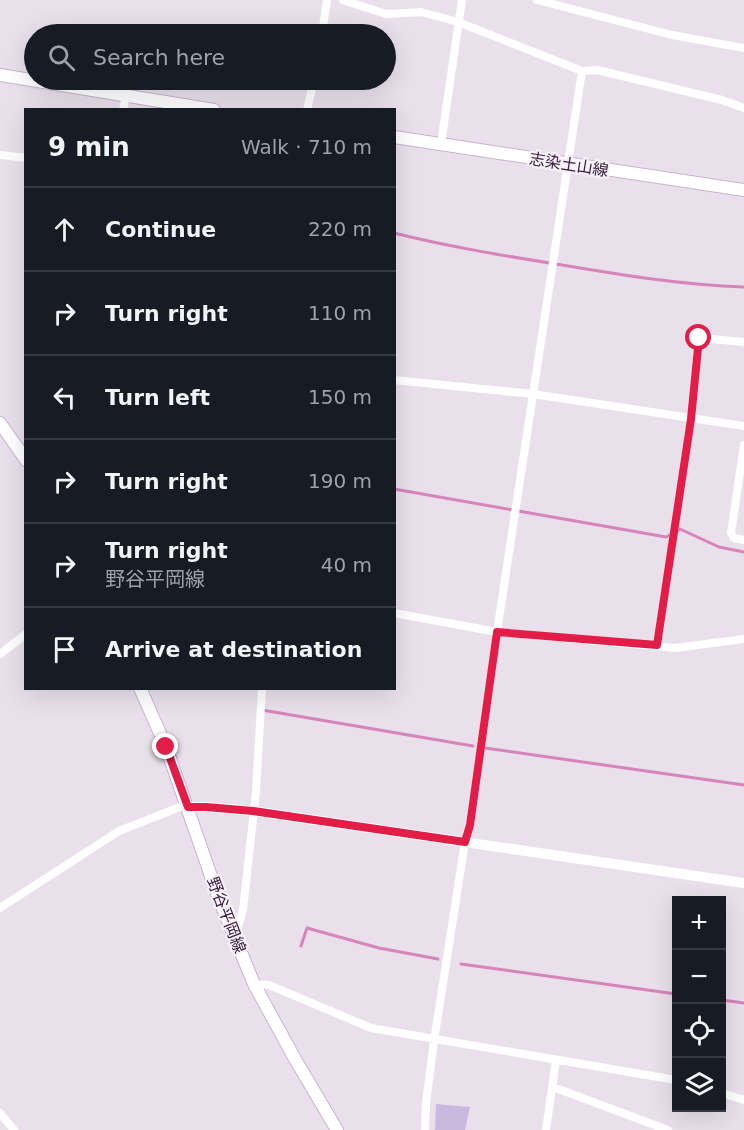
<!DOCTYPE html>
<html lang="en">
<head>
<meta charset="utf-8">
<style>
  body { margin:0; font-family:"DejaVu Sans","Noto Sans JP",sans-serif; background:#20242c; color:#f1f3f6 }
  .controls { position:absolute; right:18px; bottom:18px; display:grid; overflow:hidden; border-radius:0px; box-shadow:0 6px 24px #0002 }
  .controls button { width:54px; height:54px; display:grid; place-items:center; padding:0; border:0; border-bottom:2px solid #363941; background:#171b24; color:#f1f3f6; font:30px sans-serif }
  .stop { position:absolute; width:18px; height:18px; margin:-14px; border:4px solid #e11d48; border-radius:50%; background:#fff }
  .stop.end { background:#e11d48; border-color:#fff; box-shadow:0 2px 6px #0008 }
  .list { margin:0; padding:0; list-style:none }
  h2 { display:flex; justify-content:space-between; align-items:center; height:78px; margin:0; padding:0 24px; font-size:26px }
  h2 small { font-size:20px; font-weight:400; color:#9ea1a6 }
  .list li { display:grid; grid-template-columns:39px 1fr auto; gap:18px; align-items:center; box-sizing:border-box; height:84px; padding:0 24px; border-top:2px solid #363941 }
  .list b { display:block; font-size:22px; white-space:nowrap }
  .list p { margin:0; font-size:20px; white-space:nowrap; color:#9ea1a6 }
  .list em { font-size:20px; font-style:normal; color:#9ea1a6 }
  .icon { flex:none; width:33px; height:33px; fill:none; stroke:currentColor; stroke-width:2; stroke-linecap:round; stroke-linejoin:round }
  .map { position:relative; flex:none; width:744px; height:1130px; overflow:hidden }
  .search { position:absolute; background:#171b24; box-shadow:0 6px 24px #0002; left:24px; top:24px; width:372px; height:66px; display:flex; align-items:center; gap:15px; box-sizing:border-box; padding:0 21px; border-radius:33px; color:#9ea1a6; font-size:22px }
  .panel { position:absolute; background:#171b24; box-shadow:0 6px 24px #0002; left:24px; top:108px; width:372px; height:582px; border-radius:0px }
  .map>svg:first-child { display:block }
  .green { fill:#c9b8df }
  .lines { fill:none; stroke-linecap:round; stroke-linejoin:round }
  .stream { stroke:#d684ba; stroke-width:3 }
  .secondary-casing { stroke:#c8b3cd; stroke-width:14 }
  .minor { stroke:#fff; stroke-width:8 }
  .tertiary { stroke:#fff; stroke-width:10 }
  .secondary { stroke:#fff; stroke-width:12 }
  .route { stroke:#e11d48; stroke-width:8 }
  .labels { text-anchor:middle; stroke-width:4.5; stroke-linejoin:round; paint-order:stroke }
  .street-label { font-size:16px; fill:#3b203e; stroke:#f6f1f9 }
</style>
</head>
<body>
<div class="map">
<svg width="744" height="1130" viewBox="0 0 744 1130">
  <rect width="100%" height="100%" fill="#e9e0ec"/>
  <path class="green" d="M 436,1104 L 470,1107 L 465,1130 L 435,1130 Z"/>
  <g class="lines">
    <path class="stream" d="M 394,233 C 450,247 506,256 562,265 C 622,275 682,285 744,287
      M 394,489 L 666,537 L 680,529 L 719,547 L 744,552
      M 262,710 L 473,746
      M 485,748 L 744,785
      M 301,946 L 307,928 L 379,948 L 438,959
      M 461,964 L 676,994
      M 722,1000 L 744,1003"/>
    <g class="secondary-casing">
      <path id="secondary" d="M 0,75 L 214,110
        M 394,137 L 744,190
        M 0,423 L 26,460
        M 140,688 L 166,747 L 219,899 L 254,984 L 295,1059 L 337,1130"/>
    </g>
    <path class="minor" d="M 343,0 L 386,14 L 421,12 L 458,22 L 582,71 L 597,70 L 722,100 L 744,108
      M 537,0 L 672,35 L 744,48
      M 322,34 L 327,0
      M 123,110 L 126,95
      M 307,110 L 314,80
      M 441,144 L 462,0
      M 0,155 L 26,158
      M 394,380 L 533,394 L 744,426
      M 744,445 L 731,533 L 734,538 L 744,540
      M 394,613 L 497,632 L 675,648 L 744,639
      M 657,645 L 691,419 L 699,338 L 744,342
      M 0,654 L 26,634
      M 0,908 L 119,831 L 180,807 L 188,807
      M 235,937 L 243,910 L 256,792 L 262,688
      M 254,984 L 269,985 L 371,1028 L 676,1080
      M 553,1087 L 668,1130
      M 722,1093 L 744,1100
      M 0,1113 L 14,1130
      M 425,1130 L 426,1103 L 434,1041 L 465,842 L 470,825 L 497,632 L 582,71
      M 546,1130 L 556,1060"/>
    <path class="tertiary" d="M 188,807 L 206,807 L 253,811 L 744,883"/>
    <use href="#secondary" class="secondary"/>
  </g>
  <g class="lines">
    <path class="route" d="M 166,747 L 188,807 L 206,807 L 253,811 L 465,842 L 470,825 L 497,632 L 657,645 L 691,419 L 699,338"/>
  </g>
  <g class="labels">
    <g class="street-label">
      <text transform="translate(569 164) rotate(9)" y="6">志染土山線</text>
      <text transform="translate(227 915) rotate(69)" y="6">野谷平岡線</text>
    </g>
  </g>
</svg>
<div class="controls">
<button>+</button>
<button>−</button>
<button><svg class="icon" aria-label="locate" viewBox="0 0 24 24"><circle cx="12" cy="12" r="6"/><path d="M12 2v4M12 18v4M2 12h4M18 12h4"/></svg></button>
<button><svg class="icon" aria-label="layers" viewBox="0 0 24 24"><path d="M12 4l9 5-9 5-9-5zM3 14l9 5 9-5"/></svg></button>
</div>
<div class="stop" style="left:699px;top:338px"></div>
<div class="stop end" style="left:166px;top:747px"></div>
<div class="search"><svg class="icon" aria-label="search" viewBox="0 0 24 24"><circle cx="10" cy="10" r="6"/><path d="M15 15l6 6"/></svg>Search here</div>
<section class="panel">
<h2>9 min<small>Walk · 710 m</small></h2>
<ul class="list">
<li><svg class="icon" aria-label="ahead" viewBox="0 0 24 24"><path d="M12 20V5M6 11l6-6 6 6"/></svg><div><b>Continue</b></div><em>220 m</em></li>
<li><svg class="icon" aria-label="right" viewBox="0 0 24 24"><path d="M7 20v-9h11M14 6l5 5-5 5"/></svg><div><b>Turn right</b></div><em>110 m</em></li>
<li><svg class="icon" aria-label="left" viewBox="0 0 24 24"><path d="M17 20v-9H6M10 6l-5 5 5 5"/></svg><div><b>Turn left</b></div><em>150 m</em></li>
<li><svg class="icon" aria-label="right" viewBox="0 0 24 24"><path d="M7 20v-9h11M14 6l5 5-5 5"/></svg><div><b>Turn right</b></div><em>190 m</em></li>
<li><svg class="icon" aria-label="right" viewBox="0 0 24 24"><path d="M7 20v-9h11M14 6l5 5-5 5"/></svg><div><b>Turn right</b><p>野谷平岡線</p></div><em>40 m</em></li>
<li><svg class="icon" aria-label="arrive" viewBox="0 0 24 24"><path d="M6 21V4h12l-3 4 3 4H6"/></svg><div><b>Arrive at destination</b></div></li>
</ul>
</section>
</div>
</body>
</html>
